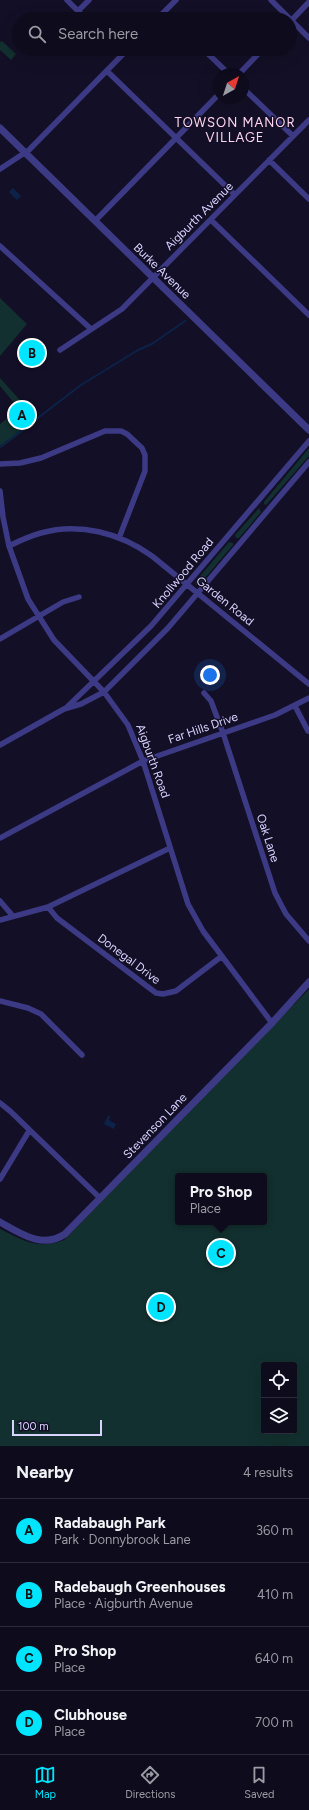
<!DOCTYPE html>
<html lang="en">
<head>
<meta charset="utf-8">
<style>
  body { margin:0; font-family:Figtree,sans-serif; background:#1c1929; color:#f1f3f6 }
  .controls { position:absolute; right:12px; bottom:12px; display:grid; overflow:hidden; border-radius:4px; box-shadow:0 4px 16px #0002 }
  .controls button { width:36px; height:36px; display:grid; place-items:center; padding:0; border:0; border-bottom:1px solid #2e2b3b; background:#0e0b1c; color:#f1f3f6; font:20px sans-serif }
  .compass { position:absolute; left:213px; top:68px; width:36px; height:36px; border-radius:50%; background:#0e0b1c; box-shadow:0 4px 16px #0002; rotate:39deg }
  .scale { position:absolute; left:12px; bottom:10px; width:90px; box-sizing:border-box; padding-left:4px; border:2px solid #d9d4ff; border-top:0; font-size:11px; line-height:14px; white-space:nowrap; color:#d9d4ff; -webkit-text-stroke:3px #130f26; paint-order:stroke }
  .you { position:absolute; left:210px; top:675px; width:14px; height:14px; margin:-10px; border:3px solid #fff; border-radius:50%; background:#1a73e8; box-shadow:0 0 0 6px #1a73e833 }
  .badge { display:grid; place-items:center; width:26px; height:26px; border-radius:50%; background:#00e5ff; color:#111; font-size:13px; font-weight:700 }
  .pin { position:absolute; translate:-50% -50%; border:2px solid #fff; box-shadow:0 1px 4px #0006 }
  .popup { position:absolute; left:175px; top:1173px; width:92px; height:52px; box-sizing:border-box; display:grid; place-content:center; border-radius:4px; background:#0e0b1c; filter:drop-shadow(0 1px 3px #0005); font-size:13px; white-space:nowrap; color:#9b9ba3 }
  .popup b { font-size:15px; color:#f1f3f6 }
  .popup::after { content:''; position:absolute; left:50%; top:100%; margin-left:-8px; border:8px solid transparent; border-top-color:#0e0b1c }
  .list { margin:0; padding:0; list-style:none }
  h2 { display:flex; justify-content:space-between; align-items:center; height:52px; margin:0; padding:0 16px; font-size:17px }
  h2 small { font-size:13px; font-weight:400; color:#9b9ba3 }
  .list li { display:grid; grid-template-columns:26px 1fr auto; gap:12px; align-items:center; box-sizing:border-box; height:64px; padding:0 16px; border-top:1px solid #2e2b3b }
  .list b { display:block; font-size:15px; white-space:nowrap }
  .list p { margin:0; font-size:13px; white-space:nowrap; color:#9b9ba3 }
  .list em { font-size:13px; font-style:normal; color:#9b9ba3 }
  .icon { flex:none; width:22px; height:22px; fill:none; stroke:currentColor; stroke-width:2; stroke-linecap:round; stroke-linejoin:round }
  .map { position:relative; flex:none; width:309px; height:1446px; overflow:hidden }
  .search { position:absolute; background:#0e0b1c; box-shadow:0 4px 16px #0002; left:12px; right:12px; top:12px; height:44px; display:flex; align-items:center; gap:10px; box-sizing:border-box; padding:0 14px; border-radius:22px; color:#9b9ba3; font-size:15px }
  .sheet { height:308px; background:#0e0b1c }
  nav { display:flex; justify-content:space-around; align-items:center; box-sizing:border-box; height:56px; border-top:1px solid #2e2b3b; background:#0e0b1c; font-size:11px; color:#9b9ba3 }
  nav a { display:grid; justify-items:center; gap:2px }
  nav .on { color:#00e5ff }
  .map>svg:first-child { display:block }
  .green { fill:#12302f; fill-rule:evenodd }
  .water { fill:#0c2248 }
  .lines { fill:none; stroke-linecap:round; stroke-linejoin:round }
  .stream { stroke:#0c2248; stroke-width:2 }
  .minor { stroke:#3d3a85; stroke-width:5.5 }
  .tertiary { stroke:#3d3a85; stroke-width:7 }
  .labels { text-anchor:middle; stroke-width:3; stroke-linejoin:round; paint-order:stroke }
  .street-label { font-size:12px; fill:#d9d4ff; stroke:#130f26 }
  .neighbourhood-label { font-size:13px; letter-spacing:1px; fill:#ffd6f0; stroke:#130f26 }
</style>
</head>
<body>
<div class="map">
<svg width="309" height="1446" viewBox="0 0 309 1446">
  <rect width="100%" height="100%" fill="#130f26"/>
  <path class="green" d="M 2,41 L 16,54 L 11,60 L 0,50 L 0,42 Z
    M 0,298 L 27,324 L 0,356 Z
    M 0,378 L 38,420 L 2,447 L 0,444 L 0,424 L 19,409 L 0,386 Z
    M 309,448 L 309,456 L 266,505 L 264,504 L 264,502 Z
    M 259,508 L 261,512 L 239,538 L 236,538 L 235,535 Z
    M 229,542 L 233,543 L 233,545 L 199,585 L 196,585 L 195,582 Z
    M 309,989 L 309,1446 L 0,1446 L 0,1229 C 25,1241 37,1250 64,1240 ZM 178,1176 L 264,1176 L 264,1222 L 178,1222 ZM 264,1365 L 294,1365 L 294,1431 L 264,1431 Z"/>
  <path class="water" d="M 13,188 L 21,196 L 17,200 L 9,192 Z
    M 108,1116 L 110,1116 L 109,1120 L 116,1124 L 114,1129 L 104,1124 Z"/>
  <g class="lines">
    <path class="stream" d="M 0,447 L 81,385 L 138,350 L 152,344 L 185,321"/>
    <path class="minor" d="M 67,0 L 86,19
      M 271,0 L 290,19
      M 78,11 L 89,0
      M 164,12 L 172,19
      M 157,19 L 176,0
      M 290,19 L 309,38
      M 290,22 L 309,2
      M 116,49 L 122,55
      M 203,49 L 229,74
      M 107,71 L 235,195
      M 239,74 L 263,49
      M 243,88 L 293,136
      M 269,160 L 309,199
      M 0,169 L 29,150 L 128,49
      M 211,220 L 309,315
      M 95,221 L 219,94
      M 0,246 L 91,329
      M 60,350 L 122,309 L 309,120
      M 0,464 L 20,463 L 41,458 L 105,431 L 121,431 L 127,434 L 142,448 L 145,455 L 145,471 L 119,538
      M 0,491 L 3,517 L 9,546 L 28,599 L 54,640 L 104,692 L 128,725 L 143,761 L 188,904 L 203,931 L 272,1023
      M 9,546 C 19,541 30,536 41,533 C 79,522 120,533 152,556 L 309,684
      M 0,639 L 63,602 L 79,597
      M 204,693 L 211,701 L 223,733 L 275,893 L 286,914 L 309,941
      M 295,706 L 308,731
      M 66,708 L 151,626 L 309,441
      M 0,745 L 64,709 L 81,704 L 104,692 L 168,628 L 309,462
      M 0,838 L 143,761 L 275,715 L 309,698
      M 0,901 L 12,915
      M 48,907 L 57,918 L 156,993 L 163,994 L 176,991 L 222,956
      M 0,920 L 48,907 L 170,848
      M 0,1001 L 28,1008 L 41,1014 L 82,1055
      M 0,1103 L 10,1111 L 100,1198
      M 0,1179 L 29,1131"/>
    <path class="tertiary" d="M 0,128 L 309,430
      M 0,1222 C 21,1234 43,1249 65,1234 L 272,1023 L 309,982"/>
  </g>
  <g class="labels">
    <g class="street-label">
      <text transform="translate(199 216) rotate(-45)" y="4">Aigburth Avenue</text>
      <text transform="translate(162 271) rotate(44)" y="4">Burke Avenue</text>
      <text transform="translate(183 573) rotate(-50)" y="4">Knollwood Road</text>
      <text transform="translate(225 601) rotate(39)" y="4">Garden Road</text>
      <text transform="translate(203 728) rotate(-19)" y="4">Far Hills Drive</text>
      <text transform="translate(153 761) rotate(70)" y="4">Aigburth Road</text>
      <text transform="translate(268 838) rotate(72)" y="4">Oak Lane</text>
      <text transform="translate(129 959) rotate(37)" y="4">Donegal Drive</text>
      <text transform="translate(155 1126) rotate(-46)" y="4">Stevenson Lane</text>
    </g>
    <g class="neighbourhood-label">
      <text x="235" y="127">TOWSON MANOR<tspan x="235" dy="15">VILLAGE</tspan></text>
    </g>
  </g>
</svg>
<div class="controls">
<button><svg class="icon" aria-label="locate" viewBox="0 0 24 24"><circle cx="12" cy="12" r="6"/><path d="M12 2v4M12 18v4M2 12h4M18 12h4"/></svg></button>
<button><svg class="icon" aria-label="layers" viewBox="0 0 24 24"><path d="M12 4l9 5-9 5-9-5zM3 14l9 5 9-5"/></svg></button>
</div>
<svg class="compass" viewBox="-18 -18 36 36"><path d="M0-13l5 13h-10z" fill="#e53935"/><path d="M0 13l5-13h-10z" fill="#9b9ba3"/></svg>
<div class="scale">100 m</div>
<div class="you"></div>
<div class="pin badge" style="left:22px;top:415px">A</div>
<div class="pin badge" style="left:32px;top:353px">B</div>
<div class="pin badge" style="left:221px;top:1253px">C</div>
<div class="popup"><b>Pro Shop</b>Place</div>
<div class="pin badge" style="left:161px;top:1307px">D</div>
<div class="search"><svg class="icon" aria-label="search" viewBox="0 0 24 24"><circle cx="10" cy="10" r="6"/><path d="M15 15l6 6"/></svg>Search here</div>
</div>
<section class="sheet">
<h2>Nearby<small>4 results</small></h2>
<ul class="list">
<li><span class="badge">A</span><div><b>Radabaugh Park</b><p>Park · Donnybrook Lane</p></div><em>360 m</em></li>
<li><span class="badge">B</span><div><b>Radebaugh Greenhouses</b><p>Place · Aigburth Avenue</p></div><em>410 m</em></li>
<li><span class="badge">C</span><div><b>Pro Shop</b><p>Place</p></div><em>640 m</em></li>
<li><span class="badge">D</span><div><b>Clubhouse</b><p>Place</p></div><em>700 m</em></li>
</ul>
</section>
<nav>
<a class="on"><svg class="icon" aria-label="map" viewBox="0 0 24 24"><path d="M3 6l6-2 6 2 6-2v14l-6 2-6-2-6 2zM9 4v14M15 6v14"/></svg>Map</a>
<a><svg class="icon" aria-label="directions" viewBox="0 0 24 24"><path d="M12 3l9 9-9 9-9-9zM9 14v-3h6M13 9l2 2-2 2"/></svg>Directions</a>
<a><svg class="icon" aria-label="saved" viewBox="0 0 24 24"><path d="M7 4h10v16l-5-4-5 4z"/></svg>Saved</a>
</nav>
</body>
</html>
